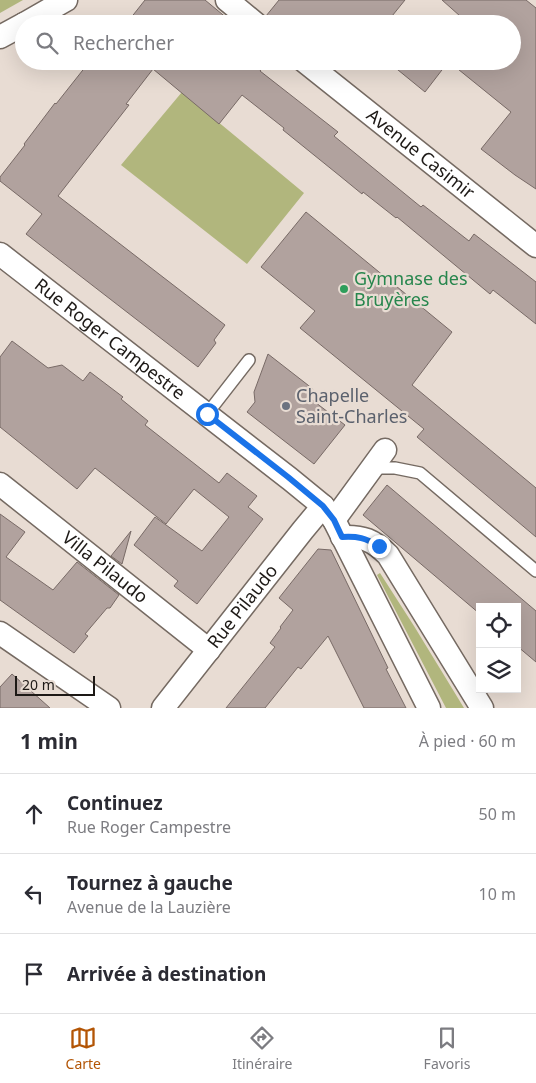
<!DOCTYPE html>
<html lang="fr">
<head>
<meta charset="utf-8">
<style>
  body { margin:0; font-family:"Noto Sans",sans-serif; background:#f7f7f7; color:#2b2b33 }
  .controls { position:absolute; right:15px; bottom:15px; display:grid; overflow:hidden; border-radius:0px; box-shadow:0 5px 20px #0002 }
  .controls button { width:45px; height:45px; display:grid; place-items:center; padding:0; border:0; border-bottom:1px solid #e1e1e2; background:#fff; color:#2b2b33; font:25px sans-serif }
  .scale { position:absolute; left:15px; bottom:12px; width:80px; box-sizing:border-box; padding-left:5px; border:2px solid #1d1916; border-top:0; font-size:14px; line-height:18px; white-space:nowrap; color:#1d1916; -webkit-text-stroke:4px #e8dcd3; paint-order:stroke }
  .stop { position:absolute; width:15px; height:15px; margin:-11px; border:4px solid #1a73e8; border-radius:50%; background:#fff }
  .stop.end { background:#1a73e8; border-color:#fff; box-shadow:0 1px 5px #0008 }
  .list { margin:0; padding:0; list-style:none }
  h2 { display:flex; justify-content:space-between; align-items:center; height:65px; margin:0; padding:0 20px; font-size:21px }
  h2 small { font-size:16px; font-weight:400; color:#7c7c81 }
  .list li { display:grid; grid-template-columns:32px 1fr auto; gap:15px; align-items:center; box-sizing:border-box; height:80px; padding:0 20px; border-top:1px solid #e1e1e2 }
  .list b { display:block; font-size:19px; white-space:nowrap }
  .list p { margin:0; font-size:16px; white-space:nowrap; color:#7c7c81 }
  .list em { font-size:16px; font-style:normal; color:#7c7c81 }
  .icon { flex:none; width:28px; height:28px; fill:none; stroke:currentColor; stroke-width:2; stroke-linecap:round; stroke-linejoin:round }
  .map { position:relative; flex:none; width:536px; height:708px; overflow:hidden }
  .search { position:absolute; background:#fff; box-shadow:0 5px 20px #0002; left:15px; right:15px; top:15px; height:55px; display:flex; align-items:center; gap:12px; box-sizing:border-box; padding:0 18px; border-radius:28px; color:#7c7c81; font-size:19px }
  .sheet { height:305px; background:#fff }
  nav { display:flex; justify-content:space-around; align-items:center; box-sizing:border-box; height:70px; border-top:1px solid #e1e1e2; background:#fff; font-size:14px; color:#7c7c81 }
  nav a { display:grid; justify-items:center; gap:2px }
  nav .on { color:#b35505 }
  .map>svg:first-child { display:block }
  .green { fill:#b1b67d }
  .building { fill:#b1a29e; stroke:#786a66 }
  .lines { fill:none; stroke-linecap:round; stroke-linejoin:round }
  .service-casing { stroke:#756a62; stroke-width:14 }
  .minor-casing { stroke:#756a62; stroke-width:25 }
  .service { stroke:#fff; stroke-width:11 }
  .minor { stroke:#fff; stroke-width:22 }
  .route { stroke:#1a73e8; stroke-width:6 }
  .leisure-dot { fill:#2e9e5b; stroke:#e8dcd3; stroke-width:2 }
  .worship-dot { fill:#6b7280; stroke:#e8dcd3; stroke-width:2 }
  .labels { text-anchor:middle; stroke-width:4.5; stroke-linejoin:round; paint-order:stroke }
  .street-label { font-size:18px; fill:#1d1916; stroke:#e8dcd3 }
  .leisure-label { font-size:18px; fill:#27864d; stroke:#e8dcd3; text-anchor:start }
  .worship-label { font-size:18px; fill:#5b616d; stroke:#e8dcd3; text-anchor:start }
</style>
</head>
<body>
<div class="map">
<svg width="536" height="708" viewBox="0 0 536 708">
  <rect width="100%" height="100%" fill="#e8dcd3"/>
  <path class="green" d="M 0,0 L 23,0 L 0,13 Z
    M 182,92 L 304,193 L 247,264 L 121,165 Z
    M 380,573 L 414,626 L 464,708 L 446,708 L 377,575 Z"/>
  <path class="building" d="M 145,0 L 205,0 L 234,24 L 126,24 Z
    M 279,0 L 405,0 L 388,21 L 392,24 L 269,24 L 268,20 L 266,16 Z
    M 442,0 L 526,0 L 536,8 L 536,189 L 515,175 L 481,149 L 511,112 L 448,61 L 512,61 L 512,24 L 469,24 Z
    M 90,61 L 268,61 L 260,71 L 338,132 L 334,136 L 421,207 L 423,205 L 469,241 L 474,234 L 536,282 L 536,324 L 493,290 L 490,294 L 397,217 L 396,218 L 363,192 L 362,194 L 340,176 L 283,130 L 284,128 L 242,95 L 219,124 L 153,69 L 126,104 L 129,105 L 58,196 L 225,325 L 214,340 L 216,343 L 198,367 L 26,234 L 42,214 L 0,181 L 0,177 L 25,145 L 24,144 L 55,103 L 56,104 Z
    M 387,61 L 439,61 L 445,66 L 425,92 Z
    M 306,212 L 452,332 L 412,385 L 536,488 L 536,537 L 417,437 L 424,429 L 300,328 L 315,311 L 261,267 Z
    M 12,341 L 48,368 L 62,365 L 83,381 L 90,372 L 123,397 L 121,399 L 148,421 L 145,425 L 219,483 L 227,473 L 257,496 L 248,507 L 263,519 L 197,604 L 174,586 L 178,581 L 134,545 L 155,517 L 202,551 L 229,517 L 194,489 L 166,524 L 95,468 L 77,489 L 0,427 L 0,357 Z
    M 268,354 L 313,389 L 307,396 L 345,425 L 314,464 L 247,412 L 255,402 L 254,392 Z
    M 387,485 L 536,611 L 536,662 L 517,646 L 517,607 L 480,607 L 480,614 L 363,515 Z
    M 0,514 L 25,532 L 6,557 L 53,590 L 77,562 L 119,595 L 110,608 L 107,608 L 85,634 L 88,636 L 74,653 L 0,600 Z
    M 131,531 L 122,564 L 111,556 Z
    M 318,549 L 331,550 L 388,668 L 386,669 L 406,708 L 364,708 L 328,636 L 301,669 L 298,667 L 265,708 L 226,708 L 275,647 L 270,643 L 281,628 L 280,627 L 293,610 L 279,598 Z
    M 12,674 L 50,708 L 0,708 L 0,687 Z"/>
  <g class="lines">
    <g class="service-casing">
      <path id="service" d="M 207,414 L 249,360
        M 372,468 L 395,468 L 420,473 L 536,571"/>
    </g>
    <g class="minor-casing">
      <g id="minor">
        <path d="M 227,0 L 256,24"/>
        <path d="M 24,24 L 66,0"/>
        <path d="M 0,37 L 24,24"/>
        <path id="s1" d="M 304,61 L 536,246"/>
        <path id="s2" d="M 0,254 L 290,479 L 323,506 L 334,520 L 429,708"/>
        <path id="s3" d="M 0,484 L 209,650"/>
        <path d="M 334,520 L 385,450"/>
        <path d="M 342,537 C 363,536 373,540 388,555 L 482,708"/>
        <path d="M 0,633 L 109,708"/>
        <path id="s4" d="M 163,708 L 303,530 L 323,506"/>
      </g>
    </g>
    <use href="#service" class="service"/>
    <use href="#minor" class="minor"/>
  </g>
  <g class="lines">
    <path class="route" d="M 207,414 L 288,477 L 323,506 L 334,520 L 342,537 C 358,536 365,538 379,546"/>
  </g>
  <circle class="leisure-dot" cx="344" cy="289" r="5"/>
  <circle class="worship-dot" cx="286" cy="406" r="5"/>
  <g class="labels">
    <g class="street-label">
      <text dy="6" stroke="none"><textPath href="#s1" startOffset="149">Avenue Casimir</textPath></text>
      <text dy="6" stroke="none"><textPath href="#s2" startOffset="139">Rue Roger Campestre</textPath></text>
      <text dy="6" stroke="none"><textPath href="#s3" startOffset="134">Villa Pilaudo</textPath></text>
      <text dy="6" stroke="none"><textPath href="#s4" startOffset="129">Rue Pilaudo</textPath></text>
    </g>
    <g class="leisure-label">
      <text x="354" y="285">Gymnase des<tspan x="354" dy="21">Bruyères</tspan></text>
    </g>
    <g class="worship-label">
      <text x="296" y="402">Chapelle<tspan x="296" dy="21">Saint-Charles</tspan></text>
    </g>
  </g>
</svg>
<div class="controls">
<button><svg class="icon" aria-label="locate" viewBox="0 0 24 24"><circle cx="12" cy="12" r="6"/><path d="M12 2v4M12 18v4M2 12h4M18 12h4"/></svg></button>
<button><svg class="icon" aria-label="layers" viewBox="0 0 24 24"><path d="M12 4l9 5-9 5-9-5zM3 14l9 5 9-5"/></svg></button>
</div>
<div class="scale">20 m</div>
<div class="stop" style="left:207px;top:414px"></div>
<div class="stop end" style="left:379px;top:546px"></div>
<div class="search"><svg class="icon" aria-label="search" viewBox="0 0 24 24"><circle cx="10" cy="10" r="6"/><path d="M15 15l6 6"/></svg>Rechercher</div>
</div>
<section class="sheet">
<h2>1 min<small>À pied · 60 m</small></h2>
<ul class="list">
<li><svg class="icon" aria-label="ahead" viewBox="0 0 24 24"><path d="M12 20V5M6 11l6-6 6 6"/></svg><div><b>Continuez</b><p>Rue Roger Campestre</p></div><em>50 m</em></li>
<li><svg class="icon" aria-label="left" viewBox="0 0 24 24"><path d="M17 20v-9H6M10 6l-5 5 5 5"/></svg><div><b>Tournez à gauche</b><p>Avenue de la Lauzière</p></div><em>10 m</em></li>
<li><svg class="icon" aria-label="arrive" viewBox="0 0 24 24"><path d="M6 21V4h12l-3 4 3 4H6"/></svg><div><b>Arrivée à destination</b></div></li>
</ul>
</section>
<nav>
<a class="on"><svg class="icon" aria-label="map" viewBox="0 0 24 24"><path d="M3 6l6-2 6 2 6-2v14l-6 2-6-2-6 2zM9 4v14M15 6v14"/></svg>Carte</a>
<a><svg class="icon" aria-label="directions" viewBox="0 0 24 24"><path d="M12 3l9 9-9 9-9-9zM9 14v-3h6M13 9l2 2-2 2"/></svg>Itinéraire</a>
<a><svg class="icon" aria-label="saved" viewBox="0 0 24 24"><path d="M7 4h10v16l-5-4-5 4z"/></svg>Favoris</a>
</nav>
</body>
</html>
